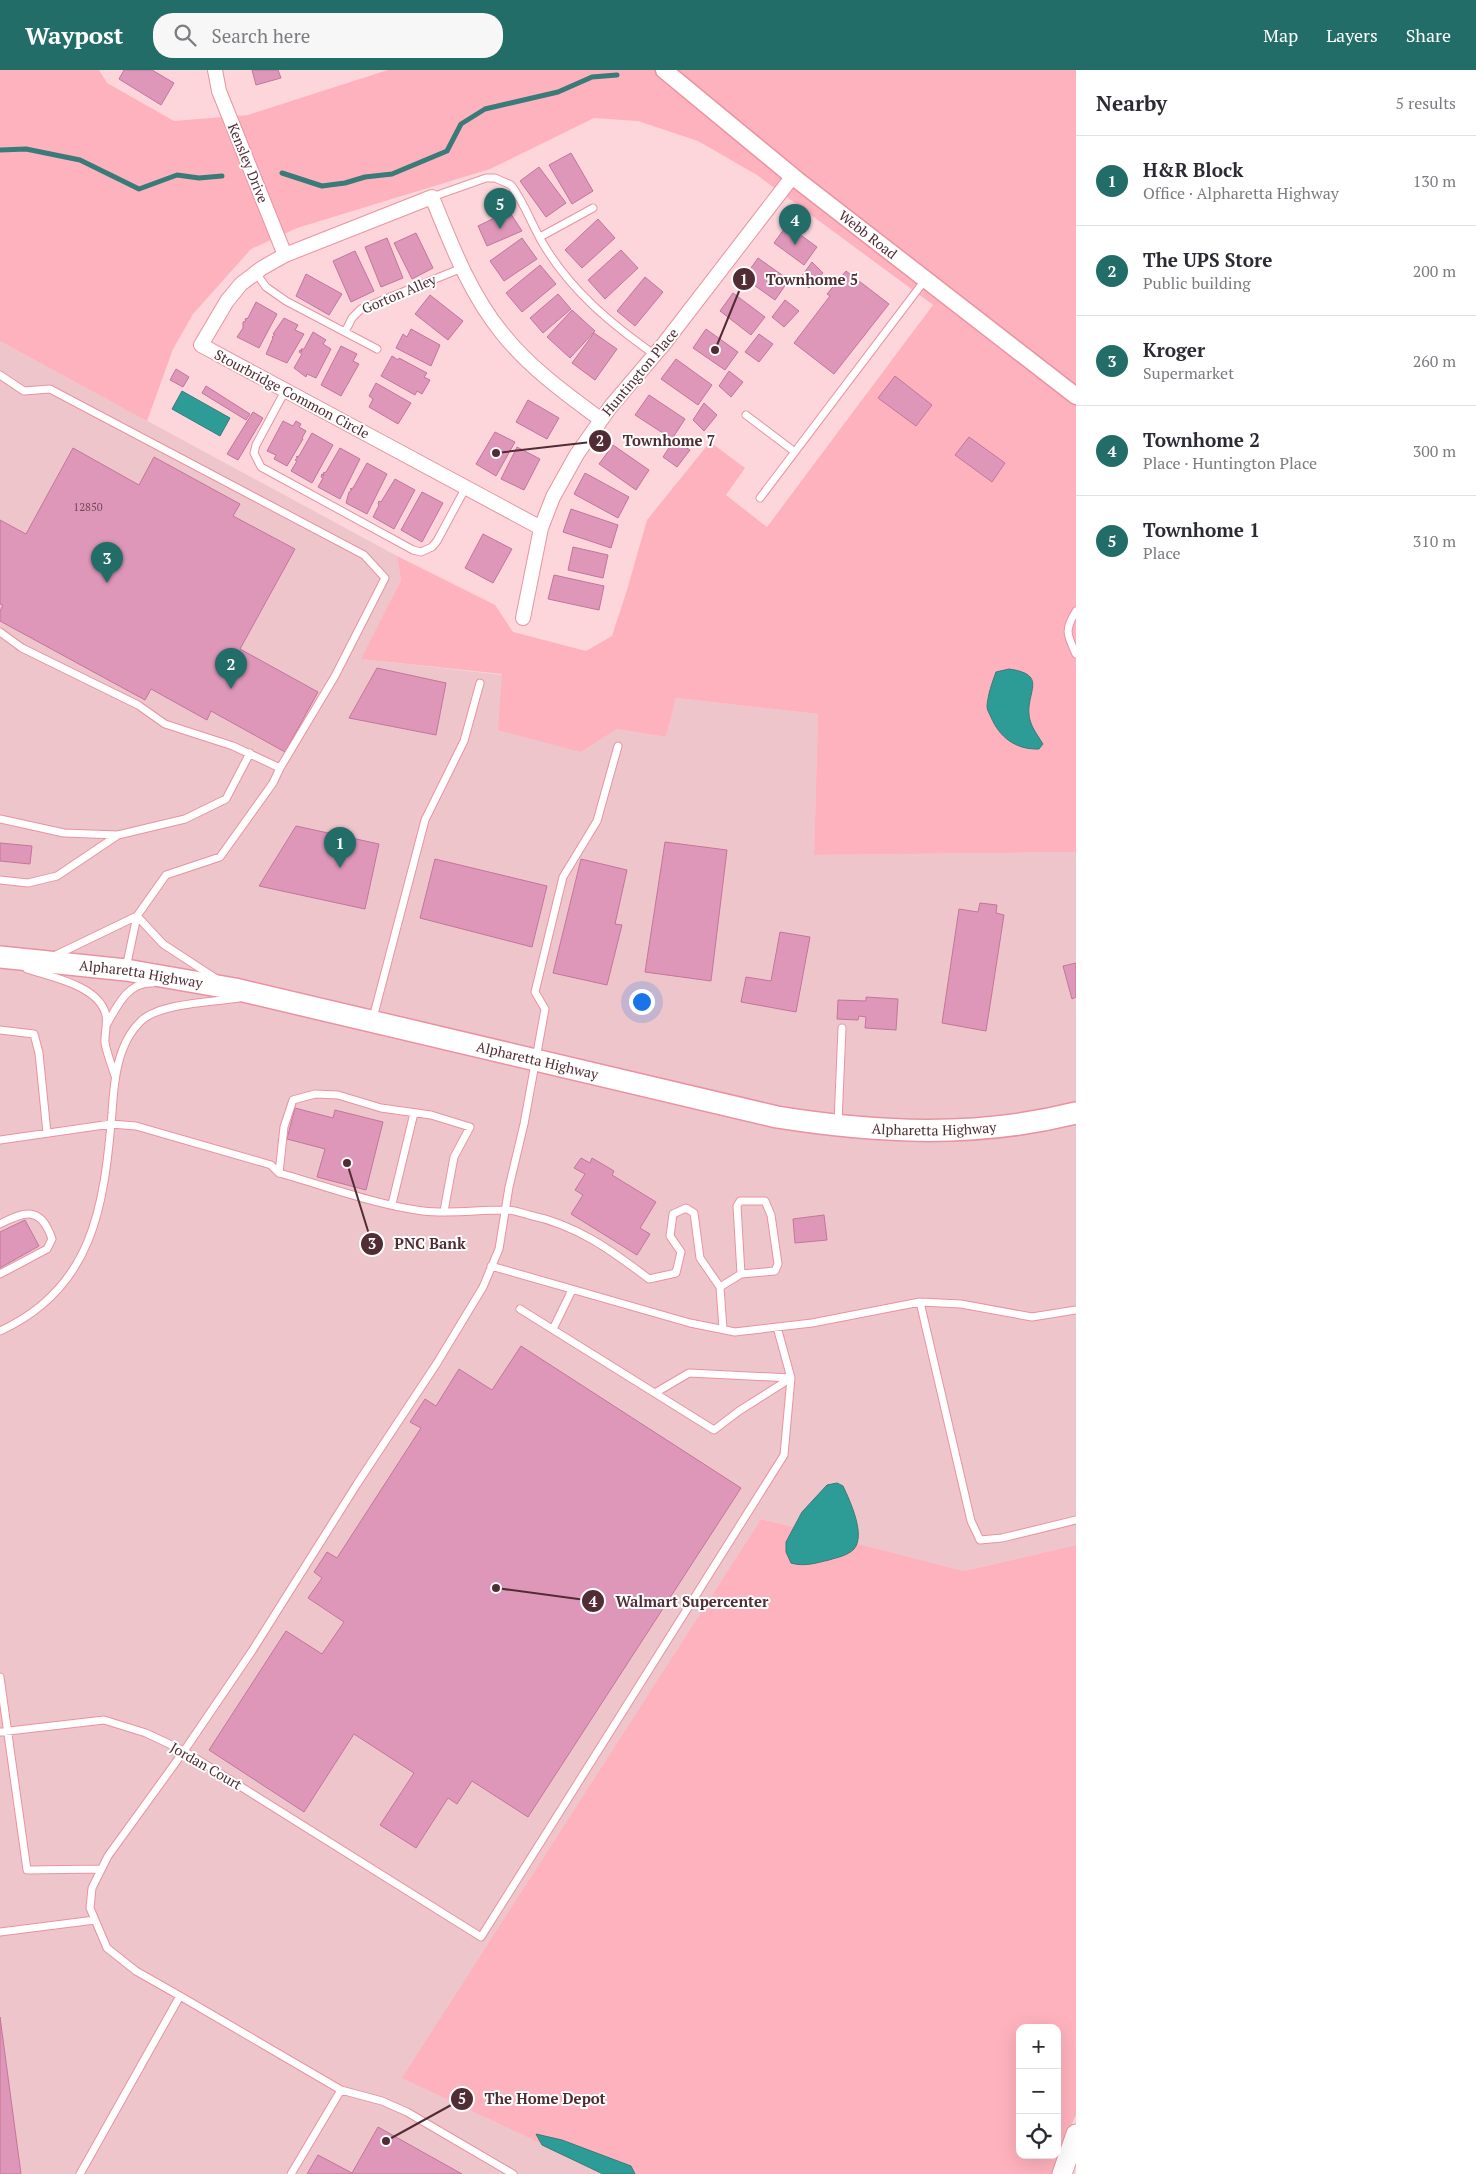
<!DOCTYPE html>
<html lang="en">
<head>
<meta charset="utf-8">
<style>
  body { margin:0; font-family:"PT Serif",serif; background:#f7f7f7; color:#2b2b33 }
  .controls { position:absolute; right:15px; bottom:15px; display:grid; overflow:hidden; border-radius:10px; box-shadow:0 5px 20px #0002 }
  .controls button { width:45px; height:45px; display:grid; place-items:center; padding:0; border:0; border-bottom:1px solid #e1e1e2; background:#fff; color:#2b2b33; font:25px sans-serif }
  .you { position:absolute; left:641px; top:931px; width:18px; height:18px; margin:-12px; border:4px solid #fff; border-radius:50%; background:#1a73e8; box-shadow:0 0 0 8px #1a73e833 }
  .badge { display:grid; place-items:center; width:32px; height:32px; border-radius:50%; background:#226d68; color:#fff; font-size:16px; font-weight:700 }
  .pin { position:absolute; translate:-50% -41px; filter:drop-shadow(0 1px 2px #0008) }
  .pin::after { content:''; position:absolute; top:26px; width:18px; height:15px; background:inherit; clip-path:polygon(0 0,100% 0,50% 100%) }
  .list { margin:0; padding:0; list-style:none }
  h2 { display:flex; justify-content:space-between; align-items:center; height:65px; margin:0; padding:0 20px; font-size:21px }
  h2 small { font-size:16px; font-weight:400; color:#7c7c81 }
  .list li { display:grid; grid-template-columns:32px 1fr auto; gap:15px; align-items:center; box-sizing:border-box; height:90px; padding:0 20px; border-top:1px solid #e1e1e2 }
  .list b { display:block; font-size:19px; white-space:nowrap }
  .list p { margin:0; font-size:16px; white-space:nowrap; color:#7c7c81 }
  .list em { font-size:16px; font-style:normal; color:#7c7c81 }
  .icon { flex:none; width:28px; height:28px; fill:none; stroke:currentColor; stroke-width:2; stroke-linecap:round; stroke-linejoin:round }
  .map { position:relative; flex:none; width:1076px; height:2104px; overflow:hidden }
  header { display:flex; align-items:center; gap:30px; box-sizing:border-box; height:70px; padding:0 25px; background:#226d68; color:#fff }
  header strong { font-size:24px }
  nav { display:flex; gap:28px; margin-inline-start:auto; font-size:18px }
  .search { width:350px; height:45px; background:#f7f7f7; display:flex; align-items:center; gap:12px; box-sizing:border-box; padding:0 18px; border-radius:20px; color:#7c7c81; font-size:19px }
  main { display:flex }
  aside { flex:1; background:#fff }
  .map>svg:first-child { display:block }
  .built { fill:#eec5ca }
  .green { fill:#feb2bd; fill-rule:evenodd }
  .water { fill:#2e9c96; stroke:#387b78 }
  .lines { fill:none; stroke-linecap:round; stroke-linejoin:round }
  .stream { stroke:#387b78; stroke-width:5 }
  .building { fill:#df97b9; stroke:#c3759b }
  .service-casing { stroke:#eb92a0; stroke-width:9 }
  .minor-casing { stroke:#eb92a0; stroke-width:16 }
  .tertiary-casing { stroke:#eb92a0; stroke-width:19 }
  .secondary-casing { stroke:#eb92a0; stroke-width:21 }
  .primary-casing { stroke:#eb92a0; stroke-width:24 }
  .service { stroke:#fff; stroke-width:7 }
  .minor { stroke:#fff; stroke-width:14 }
  .tertiary { stroke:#fff; stroke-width:16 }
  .secondary { stroke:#fff; stroke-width:19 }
  .primary { stroke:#fff; stroke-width:21 }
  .labels { text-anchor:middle; stroke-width:4; stroke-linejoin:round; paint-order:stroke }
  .number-label { font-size:11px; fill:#744854 }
  .street-label { font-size:14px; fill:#512d33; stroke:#fff }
  .leader { fill:none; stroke:#512d33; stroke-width:2 }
  .callout-dot { fill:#512d33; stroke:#fff; stroke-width:2 }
  .mark-label { font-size:15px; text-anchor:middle; font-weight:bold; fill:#fff }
  .callout-label { font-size:15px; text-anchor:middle; font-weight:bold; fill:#512d33; stroke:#fff; stroke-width:4; stroke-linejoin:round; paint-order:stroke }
</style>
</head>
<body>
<header>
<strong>Waypost</strong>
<div class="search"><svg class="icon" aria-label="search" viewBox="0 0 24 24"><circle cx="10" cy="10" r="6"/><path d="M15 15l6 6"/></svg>Search here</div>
<nav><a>Map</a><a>Layers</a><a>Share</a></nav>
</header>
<main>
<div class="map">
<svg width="1076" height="2104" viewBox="0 0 1076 2104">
  <rect width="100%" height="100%" fill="#fcd6db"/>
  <path class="built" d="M 0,271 L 397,486 L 401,510 L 362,589 L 503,605 L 581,682 L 617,659 L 666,667 L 676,628 L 818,644 L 814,785 L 1076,782 L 1076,1475 L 964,1501 L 761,1449 L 403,2008 L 606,2104 L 0,2104 Z"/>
  <path class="green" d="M 0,0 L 99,0 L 107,13 L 174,51 L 248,45 L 388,0 L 1076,0 L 1076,782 L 814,785 L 818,644 L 676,628 L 666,667 L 617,659 L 581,682 L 498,660 L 502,604 L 361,589 L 401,510 L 397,486 L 495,535 L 513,562 L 586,581 L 612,566 L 627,520 L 647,450 L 710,372 L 745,398 L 726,425 L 767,457 L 933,235 L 757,105 L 698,71 L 638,51 L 594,48 L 490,99 L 297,158 L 251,179 L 193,244 L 173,279 L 147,351 L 0,271 Z
    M 761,1449 L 964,1501 L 1076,1475 L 1076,2045 L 1061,2076 L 1054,2104 L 606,2104 L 402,2008 ZM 1020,1958 L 1057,1958 L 1057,2085 L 1020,2085 Z"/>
  <path class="water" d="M 182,321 L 230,348 L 220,366 L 172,339 Z
    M 1009,599 C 1051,605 1023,624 1030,650 C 1032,658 1038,666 1043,674 L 1039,679 C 1016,680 999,667 991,647 C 989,643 987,640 987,636 C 988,624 992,613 996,602 Z
    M 837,1413 L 843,1416 C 850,1431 866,1465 854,1479 C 847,1486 838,1487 829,1490 C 816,1493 804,1497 791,1493 L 786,1482 L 786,1472 L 802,1442 L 827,1415 Z
    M 536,2064 L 562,2070 L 631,2096 L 635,2104 L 603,2104 L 542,2075 Z"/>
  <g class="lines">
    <path class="stream" d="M 0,80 L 26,79 L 80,90 L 139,119 L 177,105 L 199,108 L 222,106
      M 282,103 L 322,116 L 345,113 L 365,107 L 392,104 L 447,81 L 461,54 L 485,39 L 558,22 L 592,7 L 617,5"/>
  </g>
  <path class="building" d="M 124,0 L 152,0 L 174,13 L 161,35 L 119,9 Z
    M 252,0 L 278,0 L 281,8 L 256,15 Z
    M 571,83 L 593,121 L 572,134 L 549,95 Z
    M 539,97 L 566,133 L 546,147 L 520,111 Z
    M 509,141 L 522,161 L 487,176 L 478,156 Z
    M 598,149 L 615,168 L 582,198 L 565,180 Z
    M 787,155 L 817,177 L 804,195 L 774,173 Z
    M 416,163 L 433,198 L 412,209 L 394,173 Z
    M 387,168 L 403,208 L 381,217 L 365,177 Z
    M 522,168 L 537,189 L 504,211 L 490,191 Z
    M 621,180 L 638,198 L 605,229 L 588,210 Z
    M 355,181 L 374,221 L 351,232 L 333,191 Z
    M 758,188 L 789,210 L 775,230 L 744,208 Z
    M 812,192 L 823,203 L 809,218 L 799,210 Z
    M 540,195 L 556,214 L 522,242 L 506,223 Z
    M 846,201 L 889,234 L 834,304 L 794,273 L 830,226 L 827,224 Z
    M 306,204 L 342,224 L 329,245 L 296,226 Z
    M 645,207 L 663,222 L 635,256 L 617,241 Z
    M 733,223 L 765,247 L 751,265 L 720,241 Z
    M 558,224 L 571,239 L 543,263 L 530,248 Z
    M 430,225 L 463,251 L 448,270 L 415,244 Z
    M 785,230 L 799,241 L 784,257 L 772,247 Z
    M 256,232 L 277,244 L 259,278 L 237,267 L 243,258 L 243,252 L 246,251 L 245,249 L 248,248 Z
    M 572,240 L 595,261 L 570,288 L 547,267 Z
    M 284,248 L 298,255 L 295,260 L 304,264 L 287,293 L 266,284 L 273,268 L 272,267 L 275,265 L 273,264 Z
    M 411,259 L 440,275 L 431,296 L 396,278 L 403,264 L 407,267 Z
    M 706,259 L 738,282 L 725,300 L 693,278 Z
    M 313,262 L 326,270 L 323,274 L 331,279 L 316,308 L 307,304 L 306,307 L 294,298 L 302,284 L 299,282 L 300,280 L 302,282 L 301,279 L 304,279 Z
    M 594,263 L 617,279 L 595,310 L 572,293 Z
    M 759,264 L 773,274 L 759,292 L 745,282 Z
    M 341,276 L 357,284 L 353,291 L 359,294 L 341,326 L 321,315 Z
    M 392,286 L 398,290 L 399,288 L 427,303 L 424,307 L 430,310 L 422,324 L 417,321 L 415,325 L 381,306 Z
    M 676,289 L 712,315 L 698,335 L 661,309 Z
    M 176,299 L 189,307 L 183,317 L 170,310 Z
    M 729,301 L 743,312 L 731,327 L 719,316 Z
    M 895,306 L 932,335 L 916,356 L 878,328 Z
    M 376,313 L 411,333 L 398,354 L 369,337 L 373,329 L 369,326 Z
    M 206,316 L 250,344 L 246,350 L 202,323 Z
    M 649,325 L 685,349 L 672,369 L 635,345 Z
    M 528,330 L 559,348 L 547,369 L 516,352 Z
    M 704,333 L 717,345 L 704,361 L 693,350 Z
    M 253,342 L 263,348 L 238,390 L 227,384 Z
    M 283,351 L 293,356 L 296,351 L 301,354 L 299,357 L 306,361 L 302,368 L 303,369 L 287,396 L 274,389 L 276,385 L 267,381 Z
    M 495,362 L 515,372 L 496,406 L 476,394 Z
    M 312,363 L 333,375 L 312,413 L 291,401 L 297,391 L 295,390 L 298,388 L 296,387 L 299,386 Z
    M 969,367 L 1005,393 L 992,412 L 955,385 Z
    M 674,370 L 690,380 L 677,397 L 663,387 Z
    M 613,375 L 649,400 L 636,420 L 599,394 Z
    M 517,377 L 540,389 L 524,420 L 501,409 Z
    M 73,378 L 139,415 L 154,387 L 240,434 L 233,446 L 295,479 L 240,579 L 318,622 L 285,682 L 211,641 L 207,650 L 151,619 L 145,630 L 0,551 L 0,541 L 3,535 L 0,534 L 0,450 L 26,464 Z
    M 340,378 L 360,389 L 340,429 L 318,417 L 323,408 L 321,407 L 322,404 L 324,406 L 323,403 L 326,402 Z
    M 367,393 L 387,404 L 367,444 L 346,433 L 349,422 L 352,420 L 350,419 L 353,418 Z
    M 585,403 L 629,427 L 618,448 L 574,424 Z
    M 395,409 L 415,420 L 394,459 L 373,447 L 379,435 L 378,434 L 379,431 L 381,432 Z
    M 422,422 L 443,433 L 422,472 L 401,460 Z
    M 571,439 L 618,455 L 611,478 L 563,462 Z
    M 483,464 L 512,479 L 493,513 L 465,498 Z
    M 573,477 L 608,485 L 603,508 L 568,500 Z
    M 554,505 L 604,516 L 599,540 L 548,529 Z
    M 377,598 L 446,613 L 436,665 L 349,648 Z
    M 296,756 L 379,774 L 365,839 L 259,816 Z
    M 665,772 L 727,780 L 711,911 L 645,902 Z
    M 0,773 L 32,776 L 30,794 L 0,791 Z
    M 435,789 L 547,816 L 532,877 L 420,848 Z
    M 581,789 L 627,800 L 615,854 L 622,855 L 607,915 L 553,903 Z
    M 980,833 L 997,835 L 996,843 L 1004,845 L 986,961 L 942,953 L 959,839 L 978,842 Z
    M 780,862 L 810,867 L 796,942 L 741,932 L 746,907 L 771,911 Z
    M 1076,893 L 1076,927 L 1072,929 L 1063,896 Z
    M 866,927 L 898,929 L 896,960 L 865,958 L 866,947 L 859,946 L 858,950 L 837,949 L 838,930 L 866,931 Z
    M 295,1038 L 333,1048 L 335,1040 L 383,1052 L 366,1120 L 317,1107 L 325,1079 L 287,1069 Z
    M 581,1088 L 590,1093 L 592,1088 L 614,1101 L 612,1105 L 656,1132 L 640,1158 L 650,1164 L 637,1185 L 571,1144 L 583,1125 L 575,1120 L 585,1104 L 574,1098 Z
    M 824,1145 L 827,1170 L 795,1173 L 793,1149 Z
    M 25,1150 L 39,1176 L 0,1198 L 0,1162 Z
    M 521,1276 L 741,1418 L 528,1747 L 472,1711 L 457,1734 L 448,1728 L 416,1778 L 380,1755 L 414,1703 L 354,1664 L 304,1742 L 209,1680 L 286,1561 L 322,1584 L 344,1552 L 308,1528 L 322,1508 L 314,1502 L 327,1482 L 337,1488 L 421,1358 L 410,1352 L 425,1329 L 436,1336 L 459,1299 L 492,1320 Z
    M 0,1947 L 21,2104 L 0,2104 Z
    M 378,2057 L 462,2104 L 307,2104 L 318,2085 L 352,2103 Z"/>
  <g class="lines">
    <g class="service-casing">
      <path id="service" d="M 432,127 L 486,108 L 495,108 L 511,115 C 524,132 531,153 542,172 C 570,220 610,253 655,285
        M 540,167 L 593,138
        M 256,203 L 266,217 L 286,231 L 377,279
        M 345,262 L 352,248 L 361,239 L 462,198
        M 0,305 L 24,321 L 50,319 L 364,485 L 385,508 L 335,606 L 280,698
        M 285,321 L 256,375 L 254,383 L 261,397 L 413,480 L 421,482 L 432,477 L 437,471 L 466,417
        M 746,345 L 795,382
        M 760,428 L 925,210
        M 1076,541 C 1064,560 1067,565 1076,584
        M 0,562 L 22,578 L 138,635 L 165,654 L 233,676 L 280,698 L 273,713 L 220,787 L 166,805 L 137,846 L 126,898
        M 0,749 L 64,763 L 118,765 L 185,749 L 226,729 L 250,683
        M 0,810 L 28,813 L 57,806 L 118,765
        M 137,846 L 163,874 L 215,908
        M 54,886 L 137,846
        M 27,899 C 51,907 96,915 105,942 C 109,951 104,963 105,973 C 107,984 112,996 115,1006
        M 373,948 L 425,750 L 464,671 L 480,613
        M 107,954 C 117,936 128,912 152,913
        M 0,960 L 34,964 L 39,983 L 47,1063
        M 838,1052 L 842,958
        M 0,1070 L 111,1054 L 136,1056 L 261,1092 L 271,1095 L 279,1103
        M 392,1134 L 414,1043
        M 444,1141 L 454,1087 L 470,1057 L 431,1045 L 381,1038 L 338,1025 L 315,1024 L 293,1030 L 284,1057 L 279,1103 C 326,1116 376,1135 423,1141 C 450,1144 477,1140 503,1140 C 512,1139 521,1143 529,1145 C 577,1155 611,1180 649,1209 L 676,1203 L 681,1182 L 670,1166 L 673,1144 L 686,1138 L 694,1143 L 700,1188 L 720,1217 L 723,1259
        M 0,1154 C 25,1141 41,1136 52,1169 L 47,1179 L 0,1204
        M 491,1196 L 690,1253 L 735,1262 L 812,1253 L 920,1232 L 961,1234 L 1032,1247 L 1076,1240
        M 720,1217 L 741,1204 L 775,1201 L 778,1194 L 771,1145 L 765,1131 L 740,1131 L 737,1136 L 741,1204
        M 920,1232 L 971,1451 L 980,1470 L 1002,1468 L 1076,1450
        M 520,1239 L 714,1360 L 739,1341 L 791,1308 L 777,1257
        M 553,1259 L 572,1220
        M 0,1261 C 94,1218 104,1135 112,1043 C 114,1011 117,974 141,951 C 160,933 213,932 239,928
        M 0,1607 L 27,1800 L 101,1799
        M 0,1662 L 104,1650 L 146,1663 L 184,1681 L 481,1867 L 784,1385 L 791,1308 L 689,1303 L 655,1323
        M 0,1862 L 95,1850
        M 180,1926 L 341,2020 L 291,2104
        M 341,2020 L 382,2031 L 407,2042 L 513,2104
        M 80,2104 L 180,1926 L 136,1901 L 107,1878 L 90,1838 L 92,1818 L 108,1786 L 184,1681 L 252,1581 L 357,1414 L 437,1293 L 483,1217 L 499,1179 L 509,1117 L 524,1054 L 545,939 L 535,922 L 563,807 L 597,751 L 618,676"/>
    </g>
    <g class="minor-casing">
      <path id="minor" d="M 215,0 L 219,21 L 285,185
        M 541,458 L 201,275 L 227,231 L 241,214 L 262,198 L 285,185 L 432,127 C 451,174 470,224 502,263 C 530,298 566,324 600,349
        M 523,548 L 541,458 L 553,427 L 577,384 L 611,336 L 663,275 L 793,106"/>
    </g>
    <g class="tertiary-casing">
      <g id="tertiary">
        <path id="s1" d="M 664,0 L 796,109 L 1076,326"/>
      </g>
    </g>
    <g class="secondary-casing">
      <path id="secondary" d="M 1062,2104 L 1076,2064"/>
    </g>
    <g class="primary-casing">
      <g id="primary">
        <path id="s2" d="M 0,887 L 126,900 L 235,919 L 777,1047 C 877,1063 976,1068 1076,1043"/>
      </g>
    </g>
    <use href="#service" class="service"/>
    <use href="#minor" class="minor"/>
    <use href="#tertiary" class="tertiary"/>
    <use href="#secondary" class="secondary"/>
    <use href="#primary" class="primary"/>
  </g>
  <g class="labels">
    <g class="number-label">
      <text x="88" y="441">12850</text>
    </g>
    <g class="street-label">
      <text transform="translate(248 93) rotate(68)" y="5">Kensley Drive</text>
      <text dy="5" stroke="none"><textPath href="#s1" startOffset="262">Webb Road</textPath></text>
      <text transform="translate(399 224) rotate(-23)" y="5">Gorton Alley</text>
      <text transform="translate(640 302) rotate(-50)" y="5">Huntington Place</text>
      <text transform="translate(292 324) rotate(28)" y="5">Stourbridge Common Circle</text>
      <text dy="5" stroke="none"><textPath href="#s2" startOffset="142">Alpharetta Highway</textPath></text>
      <text dy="5" stroke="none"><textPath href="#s2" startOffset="548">Alpharetta Highway</textPath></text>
      <text dy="5" stroke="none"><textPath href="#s2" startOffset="952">Alpharetta Highway</textPath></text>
      <text transform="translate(206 1696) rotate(30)" y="5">Jordan Court</text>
    </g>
  </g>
  <path class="leader" d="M715 280L744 209M496 383L600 371M347 1093L372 1174M496 1518L593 1531M386 2071L462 2029"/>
  <g class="callout-dot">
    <circle cx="715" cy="280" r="5"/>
    <circle cx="496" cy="383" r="5"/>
    <circle cx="347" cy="1093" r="5"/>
    <circle cx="496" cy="1518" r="5"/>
    <circle cx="386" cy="2071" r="5"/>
    <circle cx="744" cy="209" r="12"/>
    <circle cx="600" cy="371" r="12"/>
    <circle cx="372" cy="1174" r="12"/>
    <circle cx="593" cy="1531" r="12"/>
    <circle cx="462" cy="2029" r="12"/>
  </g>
  <g class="mark-label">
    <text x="744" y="215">1</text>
    <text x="600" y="376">2</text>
    <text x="372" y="1179">3</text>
    <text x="593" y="1537">4</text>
    <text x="462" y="2034">5</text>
  </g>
  <g class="callout-label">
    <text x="812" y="215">Townhome 5</text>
    <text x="669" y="376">Townhome 7</text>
    <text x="430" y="1179">PNC Bank</text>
    <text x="692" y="1537">Walmart Supercenter</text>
    <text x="545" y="2034">The Home Depot</text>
  </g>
</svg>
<div class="controls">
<button>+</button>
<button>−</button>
<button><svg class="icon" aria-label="locate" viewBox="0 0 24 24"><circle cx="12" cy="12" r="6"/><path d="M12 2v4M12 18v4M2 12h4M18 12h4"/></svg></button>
</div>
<div class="you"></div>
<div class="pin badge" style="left:340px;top:798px">1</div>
<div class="pin badge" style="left:231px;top:619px">2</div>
<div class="pin badge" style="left:107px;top:513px">3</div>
<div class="pin badge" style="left:795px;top:175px">4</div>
<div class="pin badge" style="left:500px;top:159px">5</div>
</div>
<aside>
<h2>Nearby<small>5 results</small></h2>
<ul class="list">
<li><span class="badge">1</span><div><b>H&amp;R Block</b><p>Office · Alpharetta Highway</p></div><em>130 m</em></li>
<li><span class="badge">2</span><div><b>The UPS Store</b><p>Public building</p></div><em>200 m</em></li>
<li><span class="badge">3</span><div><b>Kroger</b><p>Supermarket</p></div><em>260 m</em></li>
<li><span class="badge">4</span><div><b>Townhome 2</b><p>Place · Huntington Place</p></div><em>300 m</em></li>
<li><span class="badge">5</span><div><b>Townhome 1</b><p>Place</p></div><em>310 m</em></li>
</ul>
</aside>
</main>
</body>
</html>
